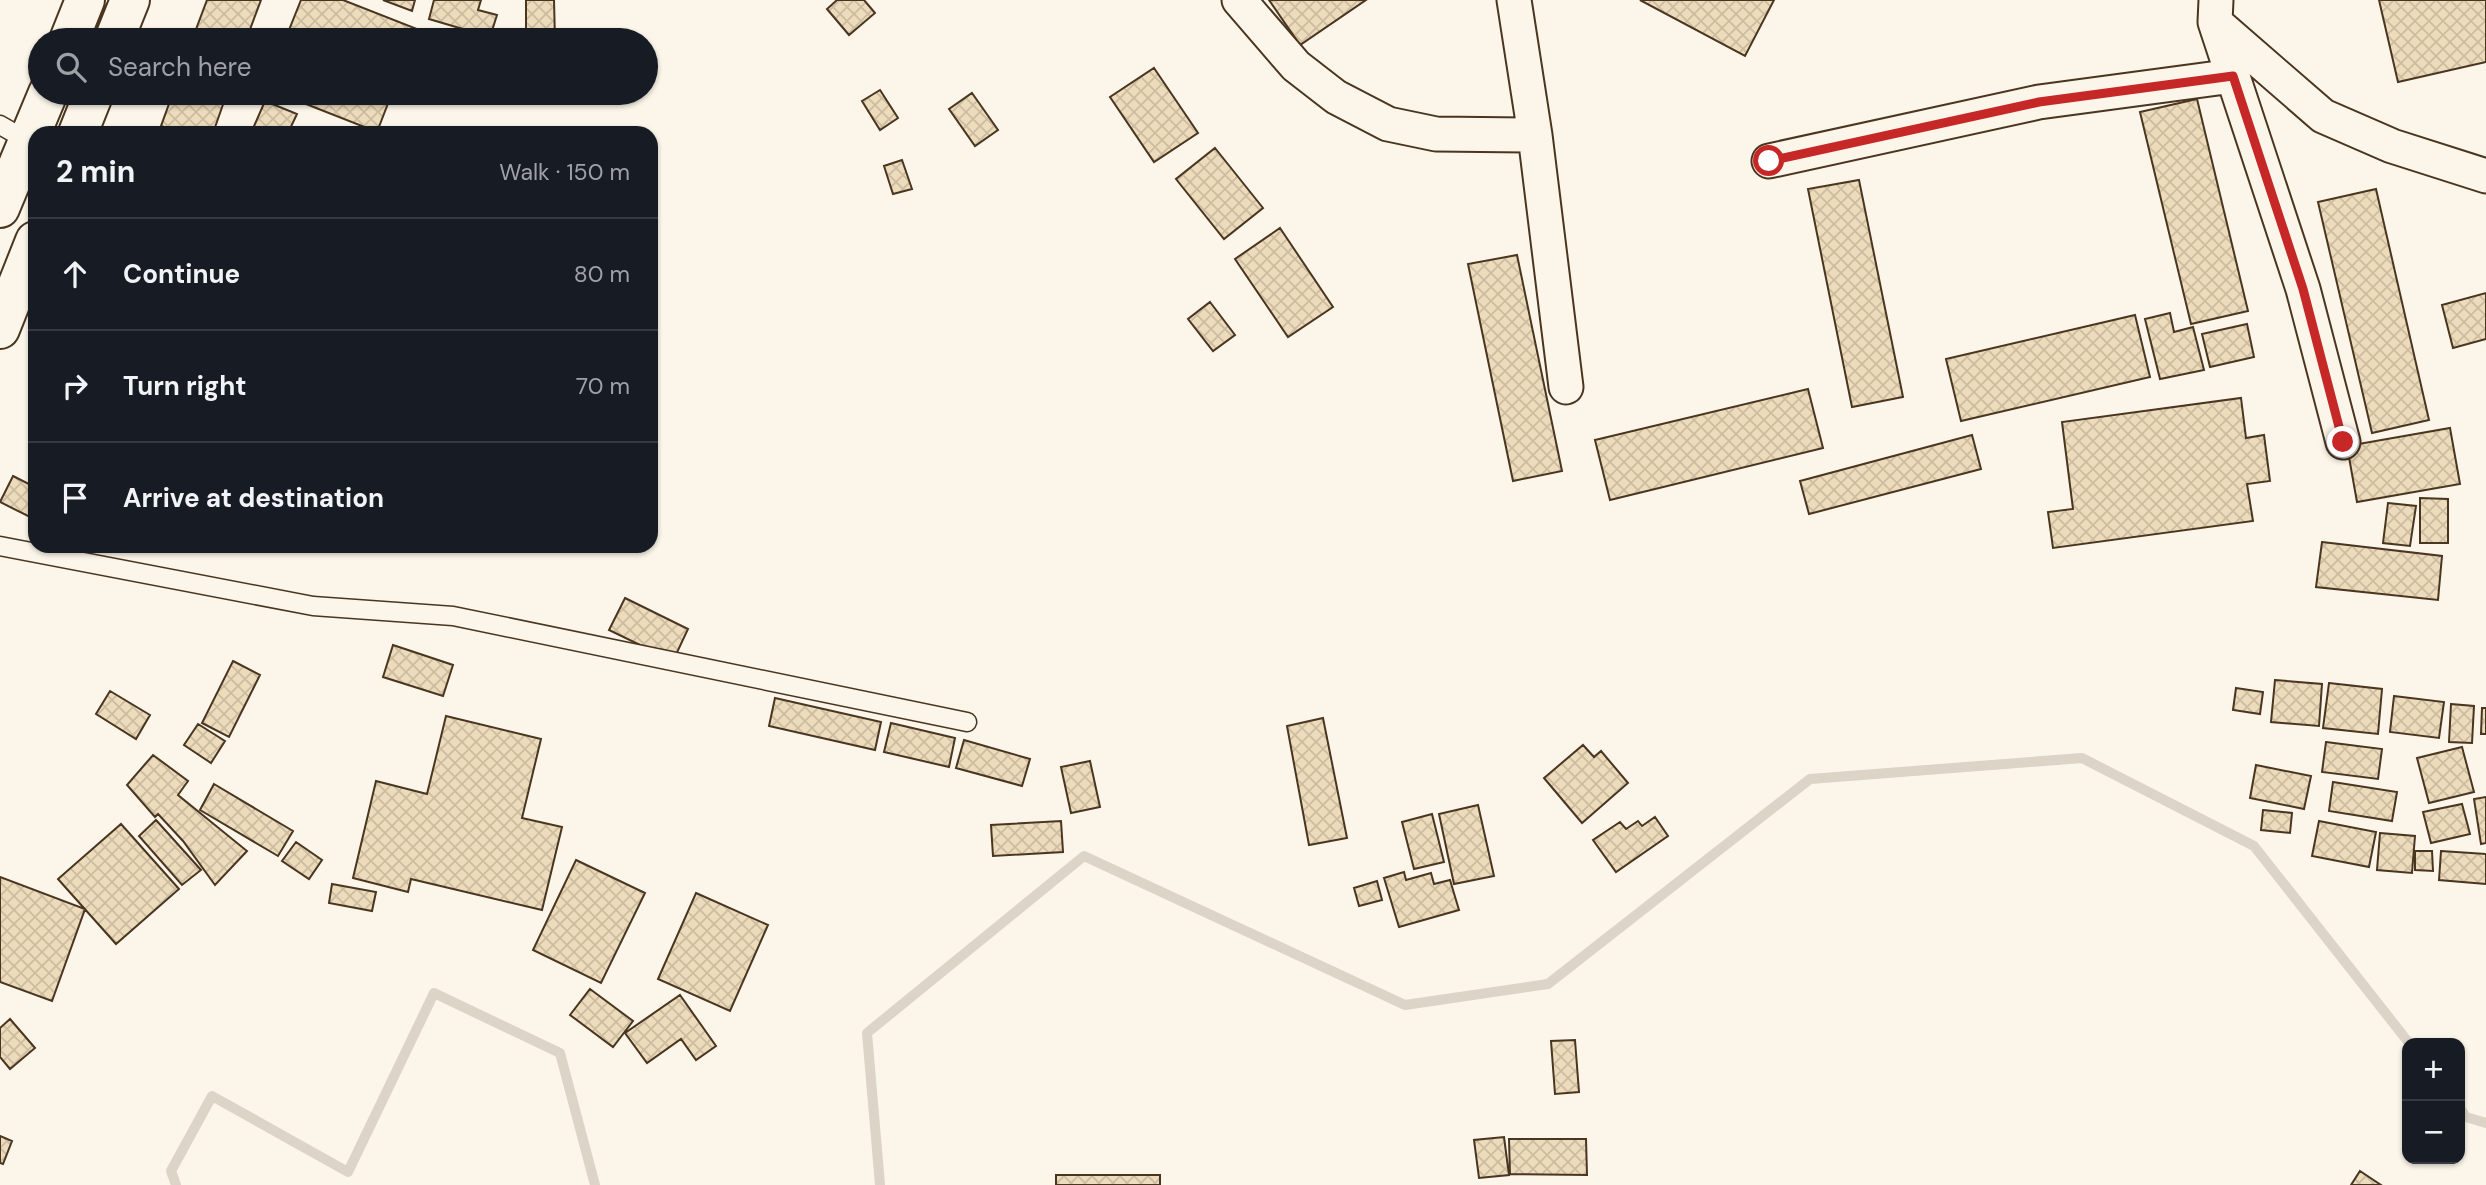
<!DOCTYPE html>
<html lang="en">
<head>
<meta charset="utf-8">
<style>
  body { margin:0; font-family:"DM Sans",sans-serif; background:#242831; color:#f1f3f6 }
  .controls { position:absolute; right:21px; bottom:21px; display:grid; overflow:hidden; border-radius:14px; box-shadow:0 2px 5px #0004 }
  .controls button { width:63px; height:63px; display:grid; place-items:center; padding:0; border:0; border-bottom:2px solid #363941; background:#171b24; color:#f1f3f6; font:35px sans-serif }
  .stop { position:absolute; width:21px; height:21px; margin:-16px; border:5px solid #c62828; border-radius:50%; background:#fff }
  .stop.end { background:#c62828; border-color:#fff; box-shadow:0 2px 7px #0008 }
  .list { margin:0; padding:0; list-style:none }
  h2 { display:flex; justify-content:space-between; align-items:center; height:91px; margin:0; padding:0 28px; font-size:30px }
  h2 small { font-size:23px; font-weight:400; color:#9ea1a6 }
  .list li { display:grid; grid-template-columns:46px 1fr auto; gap:21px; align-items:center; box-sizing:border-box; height:112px; padding:0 28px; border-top:2px solid #363941 }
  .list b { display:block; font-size:26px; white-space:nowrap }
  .list em { font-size:23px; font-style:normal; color:#9ea1a6 }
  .icon { flex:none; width:38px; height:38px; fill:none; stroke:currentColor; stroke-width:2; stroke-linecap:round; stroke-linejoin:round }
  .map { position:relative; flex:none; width:2486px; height:1185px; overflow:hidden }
  .search { position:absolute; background:#171b24; box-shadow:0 2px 5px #0004; left:28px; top:28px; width:630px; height:77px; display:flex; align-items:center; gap:18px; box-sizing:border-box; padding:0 24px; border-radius:38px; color:#9ea1a6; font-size:26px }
  .panel { position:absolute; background:#171b24; box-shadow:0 2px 5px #0004; left:28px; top:126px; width:630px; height:427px; border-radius:21px }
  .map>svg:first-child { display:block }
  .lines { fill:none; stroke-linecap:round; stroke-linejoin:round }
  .stream { stroke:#dcd4c6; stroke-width:10 }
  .building { fill:url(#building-cross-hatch); stroke:#4a3520; stroke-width:2 }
  .lane-casing { stroke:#4a3520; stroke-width:21 }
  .street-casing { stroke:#4a3520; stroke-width:37 }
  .primary-casing { stroke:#4a3520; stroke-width:42 }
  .lane { stroke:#fbf6e9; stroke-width:18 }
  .street { stroke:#fbf6e9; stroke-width:33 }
  .primary { stroke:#fbf6e9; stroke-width:38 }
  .route { stroke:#c62828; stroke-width:9 }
</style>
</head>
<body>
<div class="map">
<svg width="2486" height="1185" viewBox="0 0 2486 1185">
  <defs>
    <pattern id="building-cross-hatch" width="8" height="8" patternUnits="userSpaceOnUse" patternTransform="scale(1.75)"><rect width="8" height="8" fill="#ecdcbc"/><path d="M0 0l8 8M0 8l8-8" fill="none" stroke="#ccbda1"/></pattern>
  </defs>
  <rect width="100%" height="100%" fill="#fbf6e9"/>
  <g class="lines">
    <path class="stream" d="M 2460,1108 L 2466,1117 L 2486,1123
      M 176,1185 L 171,1171 L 212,1096 L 348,1172 L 434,993 L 560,1053 L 595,1185
      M 880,1185 L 867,1033 L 1084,856 L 1405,1005 L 1548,984 L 1810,779 L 2082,758 L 2254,846 L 2409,1043"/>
  </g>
  <path class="building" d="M 207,0 L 261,0 L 246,40 L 192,40 Z
    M 301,0 L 343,0 L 417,29 L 413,40 L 285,40 Z
    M 383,0 L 415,0 L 412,11 Z
    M 434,0 L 481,0 L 478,10 L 497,15 L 490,37 L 429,19 Z
    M 526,0 L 554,0 L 555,40 L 526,40 Z
    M 837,0 L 864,0 L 875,13 L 849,35 L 827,9 Z
    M 1269,0 L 1366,0 L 1300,45 Z
    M 1640,0 L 1774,0 L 1745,56 Z
    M 2379,0 L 2486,0 L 2486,62 L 2398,82 Z
    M 1154,68 L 1198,133 L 1154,162 L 1110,97 Z
    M 880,90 L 898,118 L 880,130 L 862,101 Z
    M 173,93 L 227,93 L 213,133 L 181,133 L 161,126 Z
    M 278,93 L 392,93 L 377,132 Z
    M 972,93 L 998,130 L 975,146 L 949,109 Z
    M 2197,99 L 2248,311 L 2191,324 L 2140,112 Z
    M 265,101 L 297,114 L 288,133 L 251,133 Z
    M 1215,148 L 1263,208 L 1224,239 L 1176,179 Z
    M 902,160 L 912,189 L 893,194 L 884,166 Z
    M 1859,180 L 1903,397 L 1852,407 L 1808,189 Z
    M 2376,189 L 2429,420 L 2372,433 L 2318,202 Z
    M 1280,228 L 1333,307 L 1288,337 L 1235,259 Z
    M 1517,255 L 1562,471 L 1513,481 L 1468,264 Z
    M 2486,293 L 2486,339 L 2453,348 L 2442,305 Z
    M 1210,302 L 1235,335 L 1213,351 L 1188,319 Z
    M 2170,313 L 2174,332 L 2193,327 L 2204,370 L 2160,379 L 2145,319 Z
    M 2135,315 L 2150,377 L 1961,421 L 1946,359 Z
    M 2247,324 L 2254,357 L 2210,367 L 2202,334 Z
    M 1808,389 L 1823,448 L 1610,500 L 1595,440 Z
    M 2241,398 L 2246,438 L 2264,435 L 2270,481 L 2247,484 L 2253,521 L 2053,548 L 2048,512 L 2073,509 L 2062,422 Z
    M 2450,428 L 2460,484 L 2357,502 L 2347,446 Z
    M 1972,435 L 1981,469 L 1809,514 L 1800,481 Z
    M 13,476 L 35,487 L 35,512 L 32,518 L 0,502 Z
    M 2420,498 L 2448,499 L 2448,543 L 2420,543 Z
    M 2388,503 L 2416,506 L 2410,546 L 2383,543 Z
    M 2322,542 L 2442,556 L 2438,600 L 2316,587 Z
    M 625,598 L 688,629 L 673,661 L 609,630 Z
    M 393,645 L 453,665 L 443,696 L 383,677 Z
    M 233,661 L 260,675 L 229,737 L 202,723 Z
    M 2275,680 L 2322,684 L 2319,726 L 2271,722 Z
    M 2329,683 L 2382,689 L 2378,734 L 2323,728 Z
    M 2236,688 L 2263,692 L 2260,714 L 2233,710 Z
    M 110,691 L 150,715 L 136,739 L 96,714 Z
    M 2394,696 L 2444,702 L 2439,738 L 2390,732 Z
    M 775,698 L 881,722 L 875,750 L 769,726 Z
    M 2451,704 L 2474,706 L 2472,743 L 2449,742 Z
    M 2482,708 L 2486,708 L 2486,734 L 2481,734 Z
    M 446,716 L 541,739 L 522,818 L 562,827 L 542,910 L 411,879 L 408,892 L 353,878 L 376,781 L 427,794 Z
    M 1323,718 L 1347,838 L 1309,845 L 1287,726 Z
    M 891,723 L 955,738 L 949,767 L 884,752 Z
    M 198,724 L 225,741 L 211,763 L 184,745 Z
    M 964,740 L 1030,759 L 1022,786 L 956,768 Z
    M 2326,742 L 2382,749 L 2378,779 L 2322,772 Z
    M 1583,745 L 1594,757 L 1601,751 L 1628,783 L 1582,823 L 1544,778 Z
    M 2462,747 L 2474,792 L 2429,803 L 2417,758 Z
    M 153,755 L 188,781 L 178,795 L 247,851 L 215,885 L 183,841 L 158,814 L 155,817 L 127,785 Z
    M 1090,761 L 1100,807 L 1071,813 L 1061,767 Z
    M 2256,765 L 2311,776 L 2304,809 L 2250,798 Z
    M 2333,782 L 2397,792 L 2392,821 L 2329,811 Z
    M 214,784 L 293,831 L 278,856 L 200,810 Z
    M 2486,797 L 2486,843 L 2481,844 L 2474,799 Z
    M 2462,804 L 2470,834 L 2431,843 L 2423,812 Z
    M 1478,805 L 1494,876 L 1454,884 L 1439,814 Z
    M 2263,810 L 2292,813 L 2290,833 L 2261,830 Z
    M 1432,814 L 1444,862 L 1414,869 L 1402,822 Z
    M 1655,817 L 1668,836 L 1616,872 L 1593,840 L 1620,822 L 1626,829 L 1638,821 L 1642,826 Z
    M 156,820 L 201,870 L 182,885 L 139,836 Z
    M 1061,821 L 1063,852 L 993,856 L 991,825 Z
    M 2319,821 L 2376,832 L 2369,867 L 2312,856 Z
    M 121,824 L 179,889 L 116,944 L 58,879 Z
    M 2380,833 L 2415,836 L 2412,873 L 2377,870 Z
    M 296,842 L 322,860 L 309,879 L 282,861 Z
    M 2415,851 L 2432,851 L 2433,871 L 2415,870 Z
    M 2441,851 L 2486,854 L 2486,884 L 2439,880 Z
    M 576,860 L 645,893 L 601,983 L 533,950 Z
    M 1404,872 L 1406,880 L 1431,873 L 1434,884 L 1450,880 L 1459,910 L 1399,927 L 1384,878 Z
    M 0,877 L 85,909 L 52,1001 L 0,982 Z
    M 1377,881 L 1382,900 L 1359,906 L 1354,888 Z
    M 332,884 L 376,892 L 372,911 L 329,903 Z
    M 696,893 L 768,925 L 730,1011 L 658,979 Z
    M 590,989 L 633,1021 L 613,1047 L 570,1015 Z
    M 680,995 L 716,1046 L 696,1060 L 681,1039 L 647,1063 L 625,1033 Z
    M 10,1019 L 35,1048 L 10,1069 L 0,1057 L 0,1028 Z
    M 1575,1040 L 1579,1092 L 1555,1094 L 1551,1041 Z
    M 0,1136 L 12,1141 L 3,1164 L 0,1163 Z
    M 1504,1137 L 1509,1175 L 1479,1178 L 1474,1140 Z
    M 1509,1139 L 1586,1139 L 1587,1175 L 1510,1174 Z
    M 2360,1171 L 2381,1185 L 2351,1185 Z
    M 1056,1175 L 1160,1175 L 1160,1185 L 1056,1185 Z"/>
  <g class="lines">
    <g class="lane-casing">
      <path id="lane" d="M 0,125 L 28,141
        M 0,546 L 313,606 L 453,616 L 967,722"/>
    </g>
    <g class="street-casing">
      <path id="street" d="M 1239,0 L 1296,66 L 1336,97 L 1388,124 L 1436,134 L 1535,135
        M 1514,0 L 1535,135 L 1566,387
        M 2216,0 L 2215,22 L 2303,289 L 2343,442
        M 2217,24 L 2323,116 L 2392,146 L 2486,176
        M 1769,161 L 2039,102 L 2233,76"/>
    </g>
    <g class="primary-casing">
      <path id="primary" d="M 69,40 L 85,0
        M 114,40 L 130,0
        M 78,133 L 94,93
        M 0,208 L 48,93
        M 0,329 L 35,241"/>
    </g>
    <use href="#lane" class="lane"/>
    <use href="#street" class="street"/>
    <use href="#primary" class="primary"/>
  </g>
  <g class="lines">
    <path class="route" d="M 1769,161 L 2039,102 L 2233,76 L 2303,289 L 2343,442"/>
  </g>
</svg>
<div class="controls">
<button>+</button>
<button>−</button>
</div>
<div class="stop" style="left:1769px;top:161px"></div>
<div class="stop end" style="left:2343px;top:442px"></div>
<div class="search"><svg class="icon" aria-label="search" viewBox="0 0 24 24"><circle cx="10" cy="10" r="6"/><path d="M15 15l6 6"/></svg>Search here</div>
<section class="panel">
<h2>2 min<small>Walk · 150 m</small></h2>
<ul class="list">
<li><svg class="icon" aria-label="ahead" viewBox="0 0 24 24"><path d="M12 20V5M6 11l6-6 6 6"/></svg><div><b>Continue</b></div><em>80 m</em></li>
<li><svg class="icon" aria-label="right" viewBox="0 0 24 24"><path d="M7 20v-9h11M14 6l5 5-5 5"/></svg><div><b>Turn right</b></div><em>70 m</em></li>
<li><svg class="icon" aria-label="arrive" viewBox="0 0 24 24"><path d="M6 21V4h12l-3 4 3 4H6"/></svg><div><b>Arrive at destination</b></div></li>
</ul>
</section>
</div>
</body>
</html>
